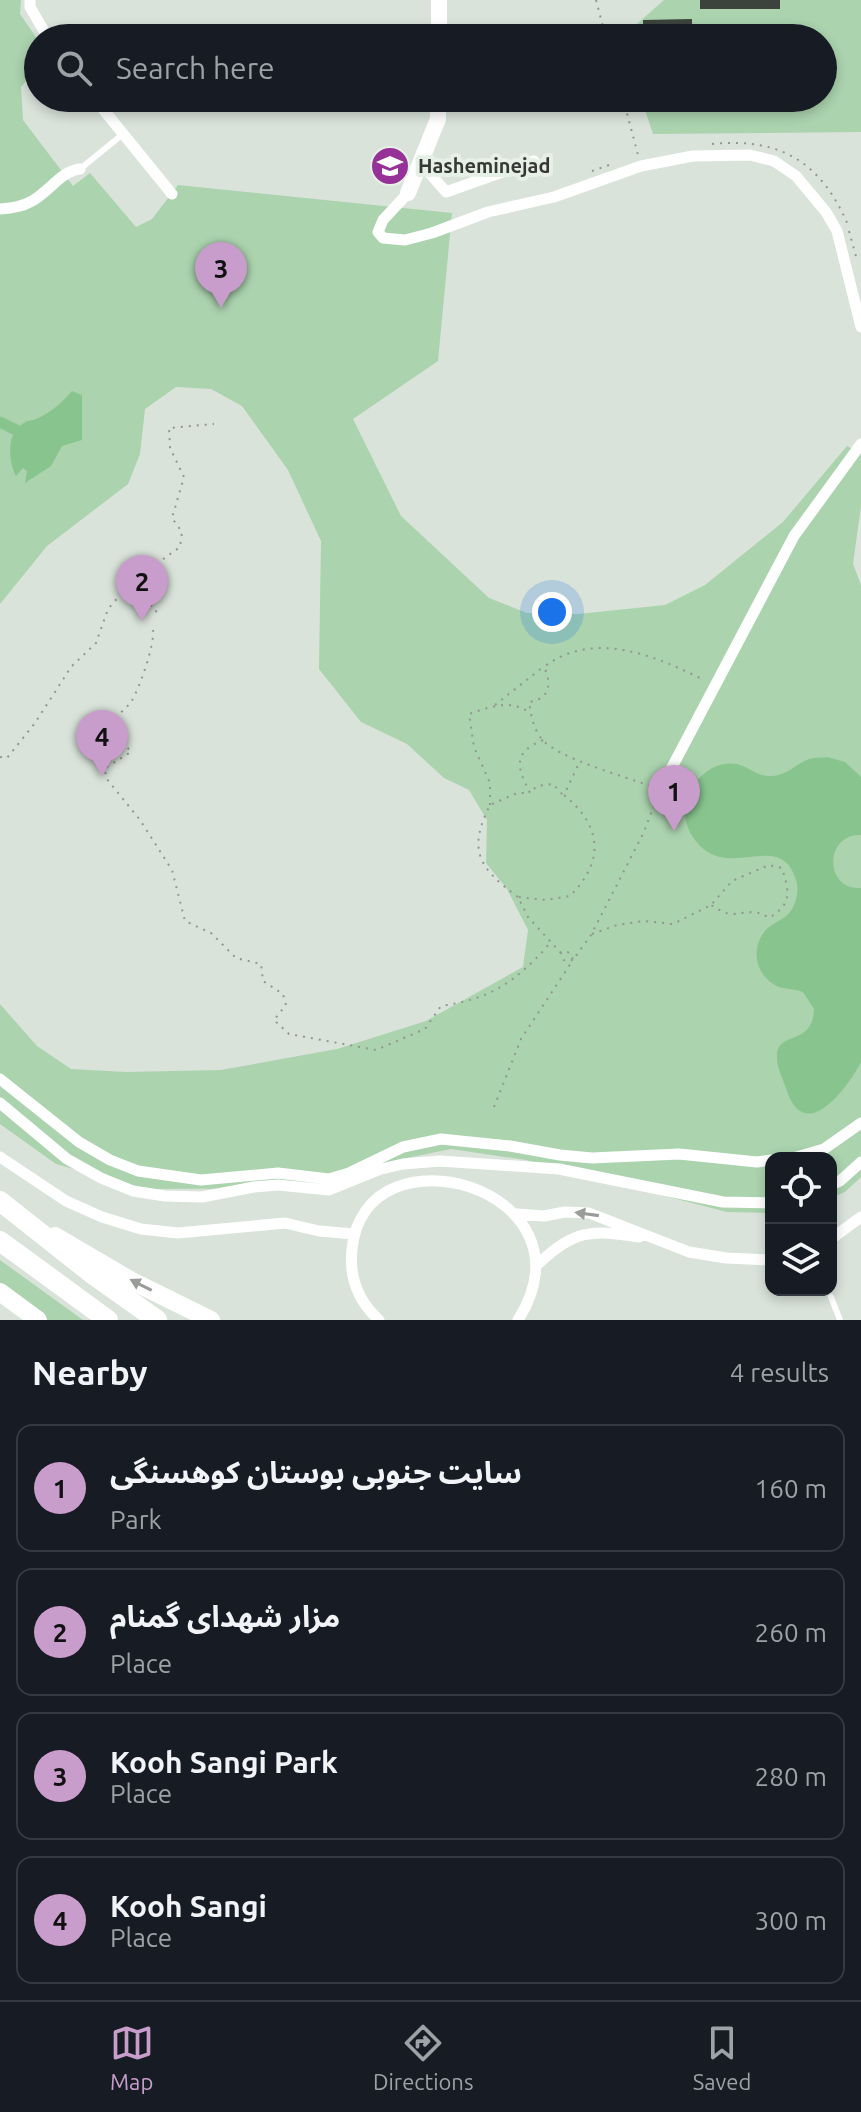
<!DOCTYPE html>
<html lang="en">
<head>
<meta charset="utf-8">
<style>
  body { margin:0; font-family:Ubuntu,"Noto Sans Arabic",sans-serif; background:#242831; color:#f1f3f6 }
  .controls { position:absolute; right:24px; bottom:24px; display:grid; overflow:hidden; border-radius:16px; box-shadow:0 4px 12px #0003 }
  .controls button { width:72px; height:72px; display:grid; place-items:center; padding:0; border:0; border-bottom:2px solid #363941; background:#171b24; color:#f1f3f6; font:40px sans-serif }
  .you { position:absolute; left:552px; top:612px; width:28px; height:28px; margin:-20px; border:6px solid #fff; border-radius:50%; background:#1a73e8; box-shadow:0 0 0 12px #1a73e833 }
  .badge { display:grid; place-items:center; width:52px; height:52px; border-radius:50%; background:#c89ccb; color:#111; font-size:26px; font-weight:700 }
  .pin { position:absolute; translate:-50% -66px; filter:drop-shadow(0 2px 4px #0008) }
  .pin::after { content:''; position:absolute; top:42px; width:28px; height:24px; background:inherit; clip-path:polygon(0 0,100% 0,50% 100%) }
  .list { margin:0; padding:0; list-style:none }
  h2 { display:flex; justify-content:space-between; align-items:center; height:104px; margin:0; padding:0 32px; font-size:34px }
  h2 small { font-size:26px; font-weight:400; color:#9ea1a6 }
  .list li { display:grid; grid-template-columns:52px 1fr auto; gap:24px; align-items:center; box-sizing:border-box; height:128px; margin:0 16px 16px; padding:0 16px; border:2px solid #363941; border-radius:16px }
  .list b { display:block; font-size:30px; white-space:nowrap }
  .list p { margin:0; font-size:26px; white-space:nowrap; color:#9ea1a6 }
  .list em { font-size:26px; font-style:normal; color:#9ea1a6 }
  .icon { flex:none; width:44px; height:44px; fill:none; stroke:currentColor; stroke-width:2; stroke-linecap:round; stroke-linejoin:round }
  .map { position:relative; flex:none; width:861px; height:1320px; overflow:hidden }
  .search { position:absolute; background:#171b24; box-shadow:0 4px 12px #0003; left:24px; right:24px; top:24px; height:88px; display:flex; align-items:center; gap:20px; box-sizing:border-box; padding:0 28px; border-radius:44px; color:#9ea1a6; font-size:30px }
  .sheet { height:680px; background:#171b24 }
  nav { display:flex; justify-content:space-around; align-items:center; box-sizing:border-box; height:112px; border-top:2px solid #363941; background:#171b24; font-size:22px; color:#9ea1a6 }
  nav a { display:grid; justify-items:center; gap:4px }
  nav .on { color:#c89ccb }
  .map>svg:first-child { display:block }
  .green { fill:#abd3ae }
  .water { fill:#88c58e }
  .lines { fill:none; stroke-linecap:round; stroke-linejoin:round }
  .canal { stroke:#88c58e; stroke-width:11 }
  .building { fill:#3c433c }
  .path { stroke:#919791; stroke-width:2; stroke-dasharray:2 6; stroke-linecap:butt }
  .lane { stroke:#fff; stroke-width:6 }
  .street { stroke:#fff; stroke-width:11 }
  .secondary { stroke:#fff; stroke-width:16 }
  .primary { stroke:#fff; stroke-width:18 }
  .highway { stroke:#fff; stroke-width:20 }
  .oneway { fill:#9a9c9a }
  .labels { text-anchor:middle; stroke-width:8; stroke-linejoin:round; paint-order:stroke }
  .poi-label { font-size:20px; font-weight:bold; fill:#353835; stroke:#e7f0e7; text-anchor:start }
</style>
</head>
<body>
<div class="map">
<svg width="861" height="1320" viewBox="0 0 861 1320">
  <rect width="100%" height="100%" fill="#d9e3da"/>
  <path class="green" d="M 0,0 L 21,0 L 20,14 L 38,40 L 38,67 L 21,87 L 23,120 L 73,186 L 90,173 L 136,227 L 152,219 L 178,185 L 452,213 L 438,361 L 353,419 L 401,516 L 489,598 L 527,613 L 578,614 L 665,605 L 705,585 L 783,522 L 847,446 L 861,453 L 861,506 L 853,564 L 861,585 L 861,1177 L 845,1192 L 831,1198 L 831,1158 L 771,1158 L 771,1213 L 727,1212 L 526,1160 L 451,1149 L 392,1161 L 330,1188 L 145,1189 L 56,1164 L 0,1124 L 0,1004 L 37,1046 L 71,1069 L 126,1072 L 221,1070 L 337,1049 L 426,1021 L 523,967 L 528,930 L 507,889 L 486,863 L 487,820 L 469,790 L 444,778 L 407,744 L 361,722 L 319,669 L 321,541 L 288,470 L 242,406 L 211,389 L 176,387 L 145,409 L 140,454 L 128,484 L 47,546 L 0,604 Z
    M 664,0 L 861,0 L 861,132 L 653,134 L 641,98 L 823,98 L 823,38 L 621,38 Z
    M 0,1260 L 83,1320 L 47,1320 L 0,1286 Z"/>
  <path class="water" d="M 72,391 L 82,395 L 82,440 L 62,446 L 51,466 L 25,483 L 27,471 L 23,468 L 16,476 C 8,461 6,432 24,423 C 27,420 32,421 36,419 C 49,414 63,402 72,391 Z
    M 827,757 L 845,762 L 861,777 L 861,835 C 824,834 824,890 861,888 L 861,1062 C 847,1089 804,1147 786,1088 C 783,1079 777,1068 777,1058 C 775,1029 813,1048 814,1009 L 803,992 C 795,989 787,989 779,987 C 772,984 765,978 761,971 C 753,957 756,938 769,927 C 777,921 786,919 792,909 C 797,901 799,889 796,880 C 779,825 724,889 691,834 C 685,824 683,810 687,799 C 694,777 718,756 743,766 C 752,770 760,777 771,776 C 786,776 796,764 809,759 C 815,757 822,758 827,757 Z"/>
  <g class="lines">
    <path class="canal" d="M 0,422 L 16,430"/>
  </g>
  <path class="building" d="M 700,0 L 780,0 L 780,9 L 700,9 Z
    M 692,19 L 692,38 L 643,38 L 643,20 Z"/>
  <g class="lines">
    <path class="path" d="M 596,0 L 606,38
      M 623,98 L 638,155
      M 712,144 C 780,137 821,162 848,225
      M 592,171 L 612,164
      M 849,231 L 857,260
      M 132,583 L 138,588 L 138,598 L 154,607 L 158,615
      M 153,630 C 155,644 139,690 131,702 C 124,711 115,716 110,726 L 131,752 L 105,768 L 106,778 L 140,820 L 172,870 L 185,921 L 211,933 L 236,958 L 261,964 L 263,981 L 283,994 L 286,1005 L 274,1020 L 289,1034 L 376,1050 L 425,1029 L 441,1006 C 492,998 512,984 547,947 L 549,941
      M 495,705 L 543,667
      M 543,740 C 512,753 517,767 530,793 L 537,786 L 553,784 L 563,795
      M 0,757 L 7,758 L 35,723 L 71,667 L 96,643 L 108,609 L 131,582 L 180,547 L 182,532 L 172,518 L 184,477 L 170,448 L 169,428 L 214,424
      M 650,786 C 624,776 556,758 541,738 C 533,728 531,714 529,702 C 550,699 552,684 544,667 C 593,629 656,656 704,680
      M 490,805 L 490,783 L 474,747 L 469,714 C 490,707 509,699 529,712
      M 518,897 C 479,868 467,851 490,805 L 517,793 L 530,793
      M 592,934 L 617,925 L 644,921 L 673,924 L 711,905 L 732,881 L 769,865 L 782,868 C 789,892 793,903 769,918 C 755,908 745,914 730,914 C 723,913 717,908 711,905
      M 561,953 L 528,917 L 518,897 L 546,900 L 570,896 C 605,861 602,826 564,795 L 580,761
      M 494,1107 L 521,1039 L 573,960 L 565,961 L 562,958 L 561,953 L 566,951 L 571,954 L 573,960 L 591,935 L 644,832 L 656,800"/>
    <path class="lane" d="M 80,169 L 123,134
      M 831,1297 L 840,1320"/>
    <path class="street" d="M 30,0 L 30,7 L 48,38
      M 45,34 L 390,38
      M 94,98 L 172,194
      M 420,162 L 446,192 L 534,161
      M 408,193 L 383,220 L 378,232 L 383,238 L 405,240 L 432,233 L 488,212 L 554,197 L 641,166 L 693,156 L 750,155 L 774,161 L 796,176 L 826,212 L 837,231 L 861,327
      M 0,209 C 11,208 22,207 32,201 C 49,192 61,171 80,169
      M 660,790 L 794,536 L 861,444
      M 0,1079 L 79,1142 L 110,1160 L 138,1171 L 201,1180 L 278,1173 L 329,1179 L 349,1173 L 403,1147 L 441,1139 L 510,1146 L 560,1155 L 592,1158 L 679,1154 L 757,1162 L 771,1160
      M 0,1103 L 67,1159 L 101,1178 L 133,1191 L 165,1196 L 202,1197 L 254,1187 L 278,1185 L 329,1190 L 381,1169 L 403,1164 L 440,1161 L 559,1169 L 723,1202 L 771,1203
      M 0,1157 L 66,1201 L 102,1217 L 141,1229 L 178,1233 L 285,1223 L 319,1231 L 354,1234
      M 793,1158 L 824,1149 L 861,1123
      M 831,1185 L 840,1181 L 861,1162
      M 517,1214 L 544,1216 L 565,1212 L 589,1213 L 689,1252 L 726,1258 L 771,1260
      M 831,1239 L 861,1217
      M 538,1264 C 575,1229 591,1230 639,1237
      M 379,1320 C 358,1301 349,1277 352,1249 C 365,1121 601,1189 518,1320"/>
    <path class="secondary" d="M 439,38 L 439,0
      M 408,193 L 438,119 L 438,98"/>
    <path class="primary" d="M 55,1236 L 130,1280 L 211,1320
      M 0,1292 L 38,1320"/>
    <path class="highway" d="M 0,1201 L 91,1273 L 157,1320
      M 0,1241 L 108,1320"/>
  </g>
  <defs><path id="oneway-solid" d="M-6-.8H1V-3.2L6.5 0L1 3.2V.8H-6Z" transform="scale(2)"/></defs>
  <g class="oneway">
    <use href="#oneway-solid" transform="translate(587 1214) rotate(-172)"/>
    <use href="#oneway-solid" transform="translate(141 1285) rotate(-153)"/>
  </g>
  <defs>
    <g id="school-disc" transform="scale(2)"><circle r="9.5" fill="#953197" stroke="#e7f0e7"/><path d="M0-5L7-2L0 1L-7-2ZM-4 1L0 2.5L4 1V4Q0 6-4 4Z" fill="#fff"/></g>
  </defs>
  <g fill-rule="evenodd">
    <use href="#school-disc" x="390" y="166"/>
  </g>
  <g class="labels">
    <g class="poi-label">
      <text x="418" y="173">Hasheminejad</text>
    </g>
  </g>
</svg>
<div class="controls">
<button><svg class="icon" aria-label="locate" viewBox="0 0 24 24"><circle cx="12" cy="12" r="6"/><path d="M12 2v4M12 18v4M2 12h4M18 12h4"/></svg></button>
<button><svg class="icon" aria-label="layers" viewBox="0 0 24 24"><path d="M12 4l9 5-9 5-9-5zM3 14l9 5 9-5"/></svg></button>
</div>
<div class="you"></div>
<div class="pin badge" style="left:674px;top:831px">1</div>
<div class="pin badge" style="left:142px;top:621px">2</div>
<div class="pin badge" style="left:221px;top:308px">3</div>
<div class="pin badge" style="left:102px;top:776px">4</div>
<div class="search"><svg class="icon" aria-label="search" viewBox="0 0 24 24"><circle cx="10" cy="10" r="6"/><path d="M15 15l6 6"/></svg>Search here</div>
</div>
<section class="sheet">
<h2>Nearby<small>4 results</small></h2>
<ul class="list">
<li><span class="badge">1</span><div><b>سایت جنوبی بوستان کوهسنگی</b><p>Park</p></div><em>160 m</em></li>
<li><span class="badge">2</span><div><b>مزار شهدای گمنام</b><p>Place</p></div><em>260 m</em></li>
<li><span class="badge">3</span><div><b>Kooh Sangi Park</b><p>Place</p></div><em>280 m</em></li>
<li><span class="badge">4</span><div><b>Kooh Sangi</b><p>Place</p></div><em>300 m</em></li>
</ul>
</section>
<nav>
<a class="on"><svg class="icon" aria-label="map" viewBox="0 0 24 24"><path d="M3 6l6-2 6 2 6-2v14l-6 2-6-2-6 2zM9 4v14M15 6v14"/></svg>Map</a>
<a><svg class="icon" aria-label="directions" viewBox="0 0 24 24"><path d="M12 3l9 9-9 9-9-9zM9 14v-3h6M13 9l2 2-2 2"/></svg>Directions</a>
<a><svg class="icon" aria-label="saved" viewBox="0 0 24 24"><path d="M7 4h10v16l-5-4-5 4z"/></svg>Saved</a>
</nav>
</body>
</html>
